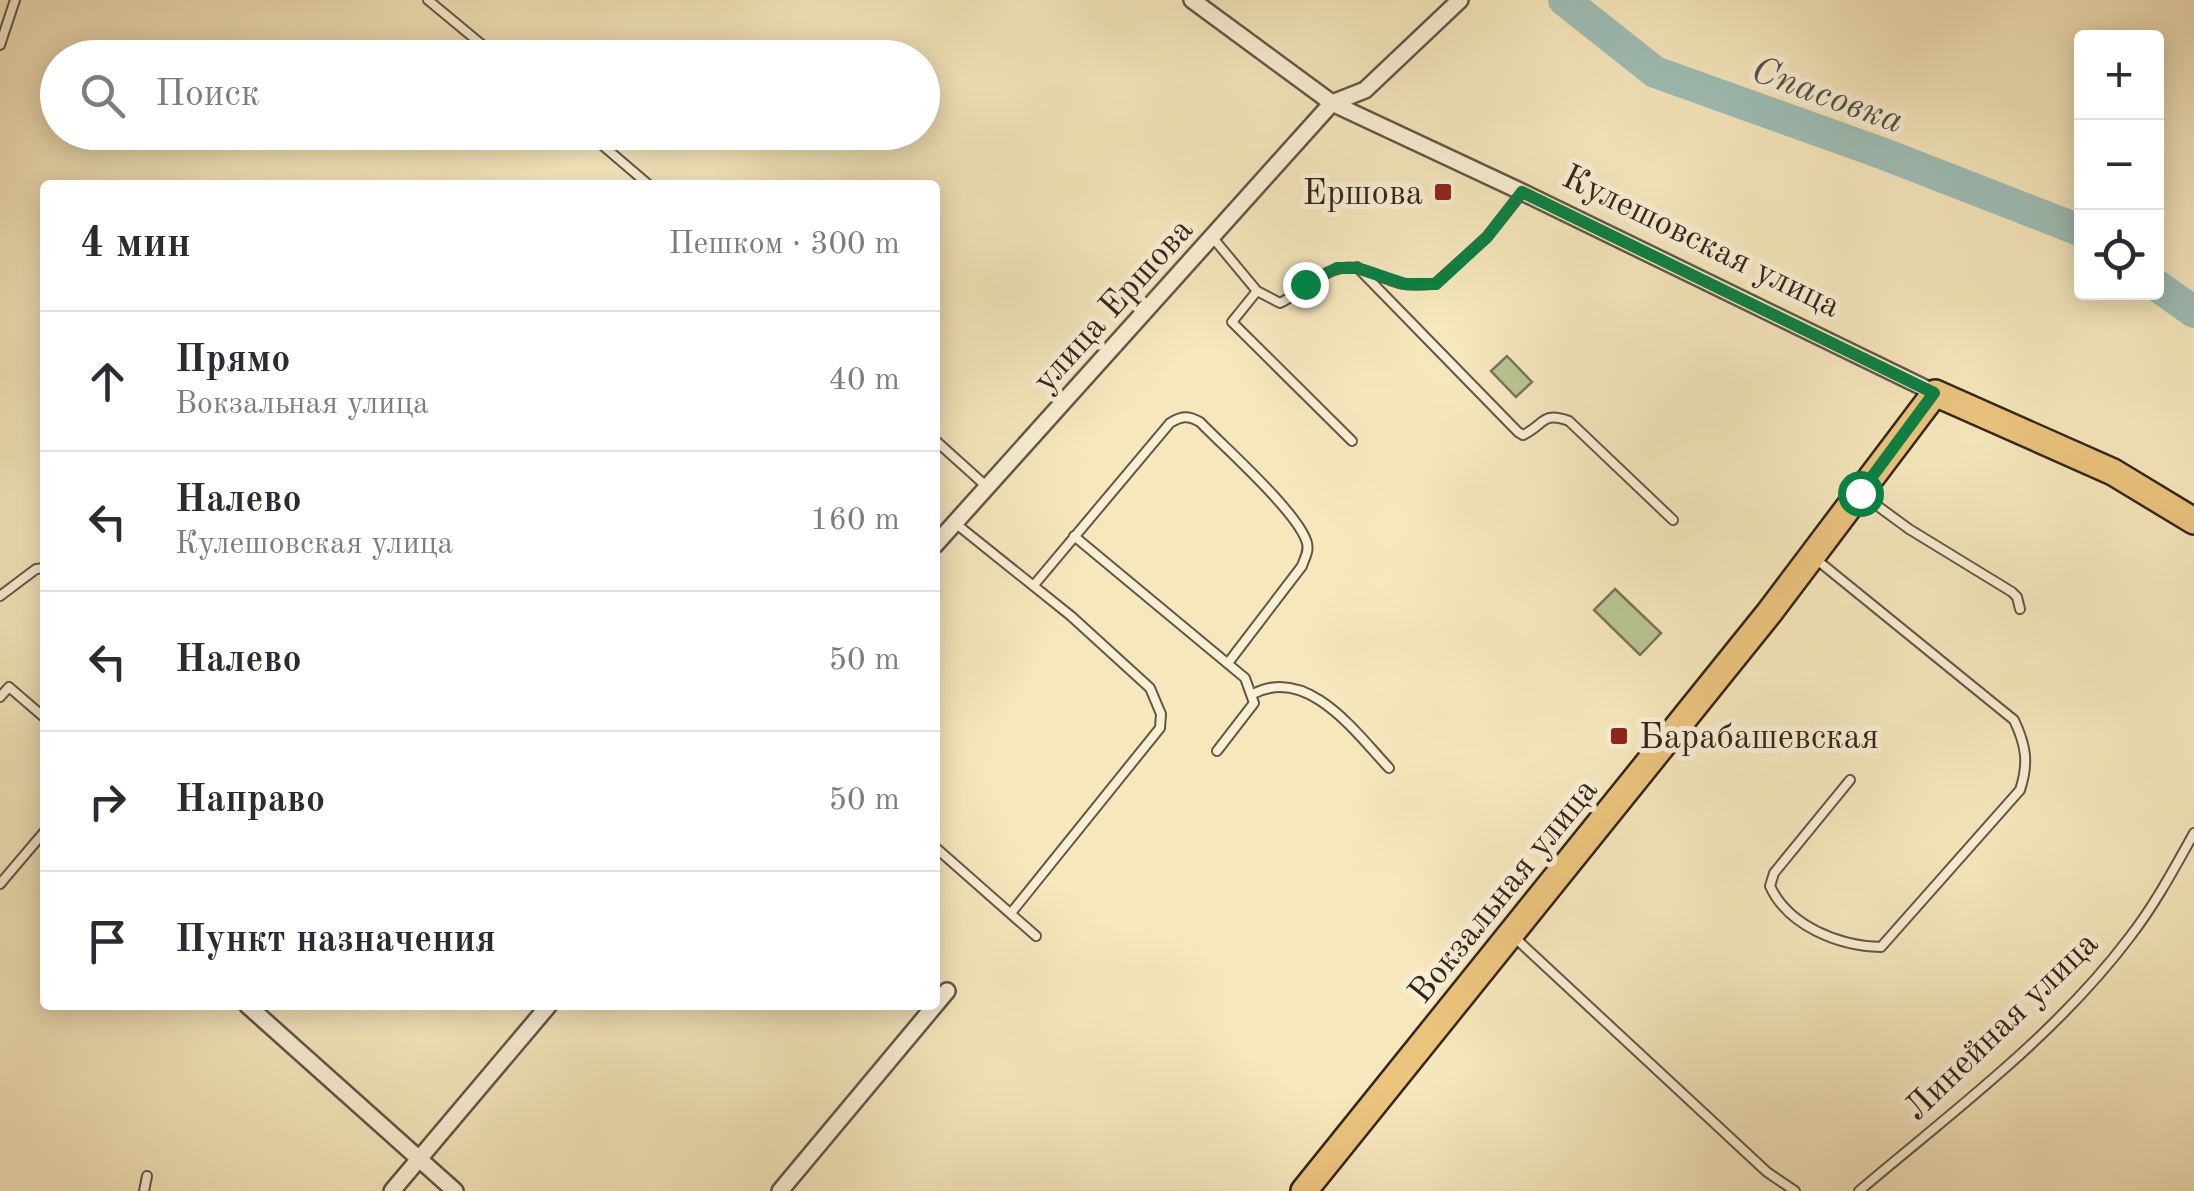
<!DOCTYPE html>
<html lang="ru">
<head>
<meta charset="utf-8">
<style>
  body { margin:0; font-family:"Old Standard TT",serif; background:#f7f7f7; color:#2b2b33 }
  .controls { position:absolute; right:30px; top:30px; display:grid; overflow:hidden; border-radius:10px; box-shadow:0 5px 25px #0003 }
  .controls button { width:90px; height:90px; display:grid; place-items:center; padding:0; border:0; border-bottom:2px solid #e1e1e2; background:#fff; color:#2b2b33; font:50px sans-serif }
  .stop { position:absolute; width:30px; height:30px; margin:-22px; border:8px solid #0b8043; border-radius:50%; background:#fff }
  .stop.end { background:#0b8043; border-color:#fff; box-shadow:0 2px 10px #0008 }
  .list { margin:0; padding:0; list-style:none }
  h2 { display:flex; justify-content:space-between; align-items:center; height:130px; margin:0; padding:0 40px; font-size:42px }
  h2 small { font-size:32px; font-weight:400; color:#7c7c81 }
  .list li { display:grid; grid-template-columns:65px 1fr auto; gap:30px; align-items:center; box-sizing:border-box; height:140px; padding:0 40px; border-top:2px solid #e1e1e2 }
  .list b { display:block; font-size:38px; white-space:nowrap }
  .list p { margin:0; font-size:32px; white-space:nowrap; color:#7c7c81 }
  .list em { font-size:32px; font-style:normal; color:#7c7c81 }
  .icon { flex:none; width:55px; height:55px; fill:none; stroke:currentColor; stroke-width:2; stroke-linecap:round; stroke-linejoin:round }
  .map { position:relative; flex:none; width:2194px; height:1191px; overflow:hidden }
  .search { position:absolute; background:#fff; box-shadow:0 5px 25px #0003; left:40px; top:40px; width:900px; height:110px; display:flex; align-items:center; gap:25px; box-sizing:border-box; padding:0 35px; border-radius:55px; color:#7c7c81; font-size:38px }
  .panel { position:absolute; background:#fff; box-shadow:0 5px 25px #0003; left:40px; top:180px; width:900px; height:830px; border-radius:10px }
  .map>svg:first-child { display:block }
  .green { fill:#bac693; stroke:#767659; stroke-width:2.5 }
  .lines { fill:none; stroke-linecap:round; stroke-linejoin:round }
  .river { stroke:#9ebfb7; stroke-width:32 }
  .lane-casing { stroke:#645646; stroke-width:12 }
  .street-casing { stroke:#645646; stroke-width:20 }
  .primary-casing { stroke:#33251f; stroke-width:30 }
  .lane { stroke:#f9efd4; stroke-width:8 }
  .street { stroke:#f9efd4; stroke-width:15 }
  .primary { stroke:#ebc47e; stroke-width:25 }
  .route { stroke:#0b8043; stroke-width:12 }
  .poi-dot { fill:#8f2418; stroke:#f9efd4; stroke-width:4 }
  .labels { text-anchor:middle; stroke-width:10; stroke-linejoin:round; paint-order:stroke }
  .poi-label { font-size:35px; fill:#33251f; stroke:#f9efd4; text-anchor:end }
  .street-label { font-size:35px; fill:#33251f; stroke:#f9efd4 }
  .water-label { font-size:38px; font-style:italic; fill:#53534d; stroke:#f9efd4 }
</style>
</head>
<body>
<div class="map">
<svg width="2194" height="1191" viewBox="0 0 2194 1191">
  <rect width="100%" height="100%" fill="#f6e7bd"/>
  <filter id="stains"><feTurbulence type="fractalNoise" baseFrequency=".002" numOctaves="4"/><feColorMatrix values="0 0 0 0 .2 0 0 0 0 .09 0 0 0 0 .02 0 0 0 .5 -.17"/></filter>
  <radialGradient id="worn" r=".72"><stop offset=".6" stop-color="#630" stop-opacity="0"/><stop offset="1" stop-color="#630" stop-opacity=".3"/></radialGradient>
  <path class="green" d="M 1507,356 L 1532,382 L 1516,397 L 1491,371 Z
    M 1615,589 L 1661,633 L 1640,655 L 1594,610 Z"/>
  <g class="lines">
    <path class="river" d="M 1564,0 L 1655,72 L 1884,154 L 2082,231
      M 2156,285 L 2194,312"/>
    <g class="lane-casing">
      <path id="lane" d="M 428,0 L 498,58
        M 0,45 L 15,0
        M 587,132 L 649,185
        M 1213,238 L 1257,291 L 1280,303 C 1299,294 1313,277 1334,270 C 1359,261 1380,279 1403,284 C 1413,286 1425,284 1435,284 L 1487,237 L 1522,193
        M 1357,267 L 1518,432 L 1523,435 C 1545,425 1541,411 1569,421 L 1673,520
        M 1257,291 L 1232,322 L 1352,441
        M 935,440 L 986,486
        M 1864,496 L 1909,529 L 2012,592 L 2017,597 L 2020,609
        M 955,523 L 1071,616 L 1150,688 L 1161,714 L 1160,728 L 1011,913
        M 1074,536 L 1245,678 L 1254,703 L 1217,751
        M 1817,560 L 2014,720 C 2026,745 2029,763 2020,790 L 1881,947 C 1839,946 1788,926 1770,886 L 1774,873 L 1850,780
        M 1034,585 L 1170,423 C 1181,416 1188,415 1200,422 C 1224,447 1299,513 1307,543 C 1309,552 1305,557 1302,566 L 1228,663
        M 0,596 L 36,569 L 45,568
        M 1253,694 C 1308,665 1356,733 1389,768
        M 0,697 L 9,687 L 45,718
        M 935,847 L 1036,936
        M 0,884 L 45,831
        M 1513,936 L 1767,1172 L 1795,1191
        M 144,1191 L 147,1176
        M 1859,1191 C 1952,1112 2055,1036 2129,938 C 2154,906 2174,869 2194,833"/>
    </g>
    <g class="street-casing">
      <path id="street" d="M 1192,0 L 1332,103 L 1522,192 L 1935,393
        M 935,545 L 1332,103 L 1365,90 L 1460,0
        M 247,1005 L 455,1191
        M 392,1191 L 549,1005
        M 780,1191 L 947,991"/>
    </g>
    <g class="primary-casing">
      <path id="primary" d="M 1304,1191 L 1769,613 L 1935,393 L 2113,472 L 2194,521"/>
    </g>
    <use href="#lane" class="lane"/>
    <use href="#street" class="street"/>
    <use href="#primary" class="primary"/>
  </g>
  <g class="lines">
    <path class="route" d="M 1305,284 L 1337,268 L 1357,268 L 1405,284 L 1436,284 L 1487,237 L 1522,192 L 1934,393 L 1860,493"/>
  </g>
  <g class="poi-dot">
    <rect x="1433" y="182" width="20" height="20" rx="5"/>
    <rect x="1609" y="726" width="20" height="20" rx="5"/>
  </g>
  <g class="labels">
    <g class="poi-label">
      <text x="1423" y="204">Ершова</text>
      <text x="1639" y="748" text-anchor="start">Барабашевская</text>
    </g>
    <g class="street-label">
      <text transform="translate(1702 240) rotate(26)" y="12">Кулешовская улица</text>
      <text transform="translate(1112 304) rotate(-48)" y="12">улица Ершова</text>
      <text transform="translate(1502 890) rotate(-51)" y="12">Вокзальная улица</text>
      <text transform="translate(2000 1025) rotate(-44)" y="12">Линейная улица</text>
    </g>
    <g class="water-label">
      <text transform="translate(1828 94) rotate(20)" y="13">Спасовка</text>
    </g>
  </g>
  <rect width="100%" height="100%" filter="url(#stains)"/>
  <rect width="100%" height="100%" fill="url(#worn)"/>
</svg>
<div class="controls">
<button>+</button>
<button>−</button>
<button><svg class="icon" aria-label="locate" viewBox="0 0 24 24"><circle cx="12" cy="12" r="6"/><path d="M12 2v4M12 18v4M2 12h4M18 12h4"/></svg></button>
</div>
<div class="stop" style="left:1860px;top:493px"></div>
<div class="stop end" style="left:1305px;top:284px"></div>
<div class="search"><svg class="icon" aria-label="search" viewBox="0 0 24 24"><circle cx="10" cy="10" r="6"/><path d="M15 15l6 6"/></svg>Поиск</div>
<section class="panel">
<h2>4 мин<small>Пешком · 300 m</small></h2>
<ul class="list">
<li><svg class="icon" aria-label="ahead" viewBox="0 0 24 24"><path d="M12 20V5M6 11l6-6 6 6"/></svg><div><b>Прямо</b><p>Вокзальная улица</p></div><em>40 m</em></li>
<li><svg class="icon" aria-label="left" viewBox="0 0 24 24"><path d="M17 20v-9H6M10 6l-5 5 5 5"/></svg><div><b>Налево</b><p>Кулешовская улица</p></div><em>160 m</em></li>
<li><svg class="icon" aria-label="left" viewBox="0 0 24 24"><path d="M17 20v-9H6M10 6l-5 5 5 5"/></svg><div><b>Налево</b></div><em>50 m</em></li>
<li><svg class="icon" aria-label="right" viewBox="0 0 24 24"><path d="M7 20v-9h11M14 6l5 5-5 5"/></svg><div><b>Направо</b></div><em>50 m</em></li>
<li><svg class="icon" aria-label="arrive" viewBox="0 0 24 24"><path d="M6 21V4h12l-3 4 3 4H6"/></svg><div><b>Пункт назначения</b></div></li>
</ul>
</section>
</div>
</body>
</html>
